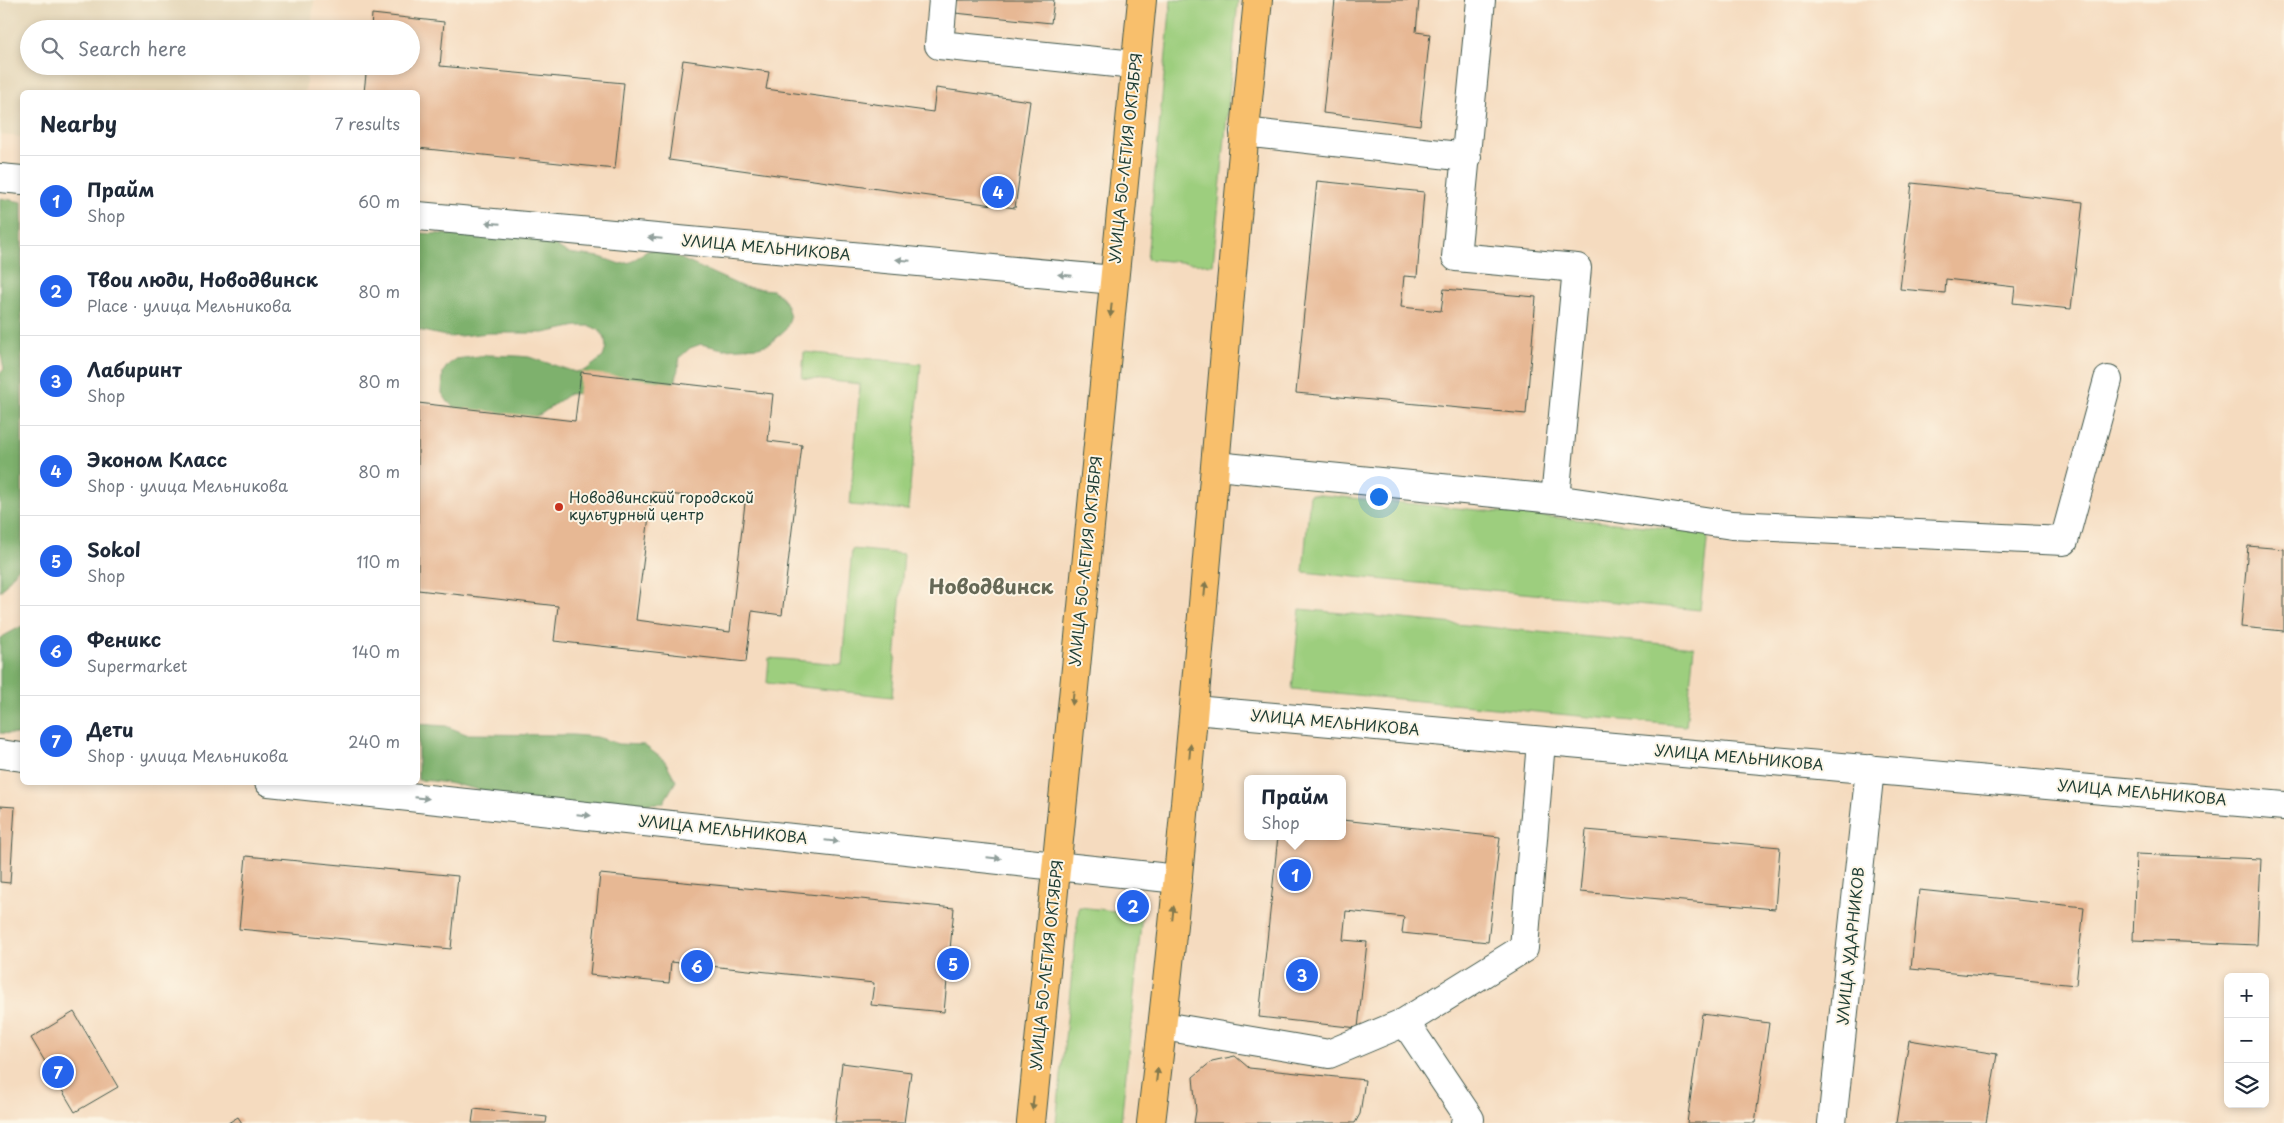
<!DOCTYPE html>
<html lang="en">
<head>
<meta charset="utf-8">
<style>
  body { margin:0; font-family:"Playpen Sans",sans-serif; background:#f2f2f3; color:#1f2937 }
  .controls { position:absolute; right:15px; bottom:15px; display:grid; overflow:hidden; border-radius:8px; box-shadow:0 2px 8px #0003 }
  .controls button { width:45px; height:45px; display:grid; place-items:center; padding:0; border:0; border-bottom:1px solid #e0e1e3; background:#fff; color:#1f2937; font:25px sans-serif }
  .you { position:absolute; left:1378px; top:496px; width:18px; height:18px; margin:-12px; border:4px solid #fff; border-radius:50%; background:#1a73e8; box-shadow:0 0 0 8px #1a73e833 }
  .badge { display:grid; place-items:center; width:32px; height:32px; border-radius:50%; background:#2563eb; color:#fff; font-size:16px; font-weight:700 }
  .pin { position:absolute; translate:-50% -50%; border:2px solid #fff; box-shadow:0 1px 5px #0006 }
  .popup { position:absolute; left:1244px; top:775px; width:102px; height:65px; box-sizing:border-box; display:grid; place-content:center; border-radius:8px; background:#fff; filter:drop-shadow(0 1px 4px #0005); font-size:16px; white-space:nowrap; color:#747a83 }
  .popup b { font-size:19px; color:#1f2937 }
  .popup::after { content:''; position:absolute; left:50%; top:100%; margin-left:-10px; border:10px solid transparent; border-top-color:#fff }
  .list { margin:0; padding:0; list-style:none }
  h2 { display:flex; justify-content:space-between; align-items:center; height:65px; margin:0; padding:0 20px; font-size:21px }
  h2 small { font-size:16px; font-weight:400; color:#747a83 }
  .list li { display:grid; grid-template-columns:32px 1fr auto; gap:15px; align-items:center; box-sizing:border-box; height:90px; padding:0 20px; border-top:1px solid #e0e1e3 }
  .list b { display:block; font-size:19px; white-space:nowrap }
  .list p { margin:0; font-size:16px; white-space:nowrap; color:#747a83 }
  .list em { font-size:16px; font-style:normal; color:#747a83 }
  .icon { flex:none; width:28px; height:28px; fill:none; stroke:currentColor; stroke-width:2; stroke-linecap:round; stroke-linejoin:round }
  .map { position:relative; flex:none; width:2284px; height:1123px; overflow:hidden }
  .search { position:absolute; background:#fff; box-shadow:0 2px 8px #0003; left:20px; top:20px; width:400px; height:55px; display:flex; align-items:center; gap:12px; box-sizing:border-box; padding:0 18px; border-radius:28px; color:#747a83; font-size:19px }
  .panel { position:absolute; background:#fff; box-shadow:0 2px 8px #0003; left:20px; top:90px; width:400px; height:695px; border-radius:8px }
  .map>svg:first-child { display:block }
  .built { fill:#e4d6b7 }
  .green { fill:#9dce7e; stroke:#5e8659 }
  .forest { fill:#7eb16d; stroke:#4e7750 }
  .building { fill:#e7b894; fill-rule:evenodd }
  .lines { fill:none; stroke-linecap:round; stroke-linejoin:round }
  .minor-casing { stroke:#3f5549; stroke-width:30 }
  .major-casing { stroke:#3f5549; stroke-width:30 }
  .minor { stroke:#fff; stroke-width:28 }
  .major { stroke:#f8bf6c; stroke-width:28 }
  .oneway { fill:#8f9e9a }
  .oneway2 { fill:#81784d }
  .poi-dot { fill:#c8321e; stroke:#fcf5e5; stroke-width:2 }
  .labels { text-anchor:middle; stroke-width:4; stroke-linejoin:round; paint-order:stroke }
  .street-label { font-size:15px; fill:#1f3d34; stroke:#fcf5e5 }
  .poi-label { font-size:15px; fill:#1f3d34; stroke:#fcf5e5; text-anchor:start }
  .district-label { font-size:20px; font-weight:bold; fill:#656856; stroke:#fcf5e5 }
</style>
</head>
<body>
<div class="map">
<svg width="2284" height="1123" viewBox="0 0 2284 1123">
  <rect width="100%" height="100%" fill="#fcf5e5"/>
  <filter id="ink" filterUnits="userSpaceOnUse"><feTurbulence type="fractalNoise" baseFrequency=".02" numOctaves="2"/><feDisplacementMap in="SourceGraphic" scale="10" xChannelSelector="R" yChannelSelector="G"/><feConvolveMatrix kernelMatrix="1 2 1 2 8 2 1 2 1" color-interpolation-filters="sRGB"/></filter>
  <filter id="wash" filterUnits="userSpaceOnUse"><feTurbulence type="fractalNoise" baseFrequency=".0096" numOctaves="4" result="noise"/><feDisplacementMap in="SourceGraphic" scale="20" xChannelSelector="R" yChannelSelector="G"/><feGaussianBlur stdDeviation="1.12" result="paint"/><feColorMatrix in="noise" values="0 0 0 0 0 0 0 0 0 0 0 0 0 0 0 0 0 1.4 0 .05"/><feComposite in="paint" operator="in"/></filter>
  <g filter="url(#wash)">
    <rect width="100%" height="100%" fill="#f5dbbf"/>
    <path class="built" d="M 0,0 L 314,0 L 311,29 L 29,29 L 29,66 L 308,66 L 305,92 L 22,92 L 22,137 L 0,135 Z"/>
    <path class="green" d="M 1171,0 L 1238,0 L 1213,265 L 1147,259 Z
      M 804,352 L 921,364 L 908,510 L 850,505 L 860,384 L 802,378 Z
      M 1310,494 L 1708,532 L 1700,610 L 1303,572 Z
      M 852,549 L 904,554 L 892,697 L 767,683 L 769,658 L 842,664 Z
      M 1300,609 L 1694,647 L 1686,726 L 1292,689 Z
      M 1079,907 L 1142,914 L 1121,1123 L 1056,1123 Z"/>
    <path class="forest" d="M 0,198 L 22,202 L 22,563 L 0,592 L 0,374 L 4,369 L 0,350 Z
      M 486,231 L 550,242 L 568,253 L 600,257 L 620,264 L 631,262 L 647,251 L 657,248 L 743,287 L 772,290 L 781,296 L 787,306 L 790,318 L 786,329 L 769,344 L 758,347 L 723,349 L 701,344 L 690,348 L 680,357 L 676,380 L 668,389 L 569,394 L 541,414 L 508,427 L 456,409 L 448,402 L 442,393 L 443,372 L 448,365 L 456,359 L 487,355 L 517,356 L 529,357 L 575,372 L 586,370 L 603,357 L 606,348 L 605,339 L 599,330 L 590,326 L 577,326 L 544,333 L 488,333 L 450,337 L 418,330 L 418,233 L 465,235 Z
      M 22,626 L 22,735 L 0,733 L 0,638 Z
      M 418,724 L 446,726 L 466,734 L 573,735 L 597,737 L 619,744 L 644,745 L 665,761 L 676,781 L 663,803 C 618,806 572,807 526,800 C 489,794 455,781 418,780 Z"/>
    <g id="blocks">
      <path class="building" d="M 956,0 L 1054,0 L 1051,23 L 955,13 Z
        M 1335,0 L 1419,0 L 1416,32 L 1430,34 L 1420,125 L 1323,113 Z
        M 372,14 L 444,22 L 440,66 L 624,83 L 615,169 L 418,148 L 418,92 L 364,92 L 367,66 L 411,66 L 411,29 L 371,29 Z
        M 683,60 L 769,72 L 766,89 L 933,112 L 936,88 L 1030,101 L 1015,208 L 669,160 Z
        M 1317,181 L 1424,192 L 1417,277 L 1404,276 L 1401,307 L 1441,311 L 1444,289 L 1536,297 L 1526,414 L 1296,393 Z
        M 1912,183 L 2083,202 L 2071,309 L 2013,303 L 2015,287 L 1946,279 L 1945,293 L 1900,289 Z
        M 581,372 L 773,394 L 768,441 L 802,445 L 782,615 L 752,611 L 746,662 L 554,641 L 558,606 L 418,590 L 418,403 L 575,421 ZM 652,492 L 745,503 L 730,632 L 636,620 Z
        M 2248,546 L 2284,549 L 2284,631 L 2241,627 Z
        M 0,806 L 15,807 L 10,883 L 0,882 Z
        M 1342,820 L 1500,837 L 1488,942 L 1402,933 L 1404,917 L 1346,911 L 1343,940 L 1367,942 L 1358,1028 L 1259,1017 L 1278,836 L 1342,836 Z
        M 1586,830 L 1780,847 L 1775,909 L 1580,892 Z
        M 2136,854 L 2261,859 L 2257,945 L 2133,940 Z
        M 246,856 L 458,876 L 451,949 L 239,929 Z
        M 600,874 L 954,908 L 944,1012 L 871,1005 L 874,983 L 671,962 L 669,983 L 590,975 Z
        M 1919,890 L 2084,907 L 2076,985 L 1911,969 Z
        M 74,1012 L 118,1087 L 75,1112 L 31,1038 Z
        M 1702,1014 L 1769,1023 L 1755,1123 L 1687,1123 Z
        M 1909,1040 L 1997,1054 L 1986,1123 L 1896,1123 Z
        M 1235,1056 L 1249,1068 L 1365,1080 L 1360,1114 L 1355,1123 L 1194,1123 L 1196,1111 L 1193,1077 L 1212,1061 Z
        M 842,1063 L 911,1072 L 904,1123 L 835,1123 Z
        M 474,1109 L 547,1117 L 546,1123 L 472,1123 Z
        M 238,1117 L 242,1123 L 228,1123 Z"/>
    </g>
  </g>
  <g filter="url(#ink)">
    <use href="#blocks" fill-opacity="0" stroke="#3f5549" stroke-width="1"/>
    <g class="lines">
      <g class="minor-casing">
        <path id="minor" d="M 943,0 L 939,45 L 1135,65
          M 1244,132 L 1467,157
          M 0,178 L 22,180
          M 418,216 L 1114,280
          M 1216,466 L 1555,499 L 1577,268 L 1456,257 L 1481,0
          M 1555,499 L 1732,525 L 2064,541 L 2108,380
          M 1194,710 L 2284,806
          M 0,754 L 22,757
          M 269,782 L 1178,879
          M 1405,1022 L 1470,1119 L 1465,1123
          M 1163,1026 L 1329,1054 L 1405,1022 L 1524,948 L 1541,742
          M 1832,1123 L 1870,769"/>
      </g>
      <g class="major-casing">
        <path id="major" d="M 1031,1123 L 1142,0
          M 1151,1123 C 1196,750 1219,374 1258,0"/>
      </g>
      <use href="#minor" class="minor"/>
      <use href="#major" class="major"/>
    </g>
    <defs><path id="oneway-solid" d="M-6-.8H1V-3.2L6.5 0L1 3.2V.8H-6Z" transform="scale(1.25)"/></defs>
    <g class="oneway">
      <use href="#oneway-solid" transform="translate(493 223) rotate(-175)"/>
      <use href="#oneway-solid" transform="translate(655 238) rotate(-175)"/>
      <use href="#oneway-solid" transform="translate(903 260) rotate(-175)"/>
      <use href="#oneway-solid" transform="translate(1065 275) rotate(-175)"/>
      <use href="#oneway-solid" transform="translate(422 798) rotate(6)"/>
      <use href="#oneway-solid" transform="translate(584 815) rotate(6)"/>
      <use href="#oneway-solid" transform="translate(832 841) rotate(6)"/>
      <use href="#oneway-solid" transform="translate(994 858) rotate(6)"/>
    </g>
    <g class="oneway2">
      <use href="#oneway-solid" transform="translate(1111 310) rotate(96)"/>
      <use href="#oneway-solid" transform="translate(1205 589) rotate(-85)"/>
      <use href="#oneway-solid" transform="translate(1073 698) rotate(96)"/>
      <use href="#oneway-solid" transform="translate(1190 751) rotate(-85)"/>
      <use href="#oneway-solid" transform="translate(1173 913) rotate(-84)"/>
      <use href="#oneway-solid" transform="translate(1157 1075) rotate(-83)"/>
      <use href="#oneway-solid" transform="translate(1033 1103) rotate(96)"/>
    </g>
  </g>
  <circle class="poi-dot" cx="559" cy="507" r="5"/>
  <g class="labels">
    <g class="street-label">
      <text transform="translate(1126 158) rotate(-84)" y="5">УЛИЦА 50-ЛЕТИЯ ОКТЯБРЯ</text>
      <text transform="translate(766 248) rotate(5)" y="5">УЛИЦА МЕЛЬНИКОВА</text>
      <text transform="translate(1086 561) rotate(-84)" y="5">УЛИЦА 50-ЛЕТИЯ ОКТЯБРЯ</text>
      <text transform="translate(1335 723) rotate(5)" y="5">УЛИЦА МЕЛЬНИКОВА</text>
      <text transform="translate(1739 758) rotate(5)" y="5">УЛИЦА МЕЛЬНИКОВА</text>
      <text transform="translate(2142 793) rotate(5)" y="5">УЛИЦА МЕЛЬНИКОВА</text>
      <text transform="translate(723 830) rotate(6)" y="5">УЛИЦА МЕЛЬНИКОВА</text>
      <text transform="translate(1851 946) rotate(-84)" y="5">УЛИЦА УДАРНИКОВ</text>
      <text transform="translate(1047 965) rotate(-84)" y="5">УЛИЦА 50-ЛЕТИЯ ОКТЯБРЯ</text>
    </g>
    <g class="poi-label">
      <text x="569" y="503">Новодвинский городской<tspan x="569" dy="17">культурный центр</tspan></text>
    </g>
    <g class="district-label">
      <text x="991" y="594">Новодвинск</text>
    </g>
  </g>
</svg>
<div class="controls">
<button>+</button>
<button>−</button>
<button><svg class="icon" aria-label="layers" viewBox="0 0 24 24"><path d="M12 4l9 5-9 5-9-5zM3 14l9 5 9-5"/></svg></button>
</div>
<div class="you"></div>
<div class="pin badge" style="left:1295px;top:875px">1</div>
<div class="popup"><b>Прайм</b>Shop</div>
<div class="pin badge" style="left:1133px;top:906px">2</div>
<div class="pin badge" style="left:1302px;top:975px">3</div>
<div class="pin badge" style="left:998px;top:192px">4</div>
<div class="pin badge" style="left:953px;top:964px">5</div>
<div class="pin badge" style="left:697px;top:966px">6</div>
<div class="pin badge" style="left:58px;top:1072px">7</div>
<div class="search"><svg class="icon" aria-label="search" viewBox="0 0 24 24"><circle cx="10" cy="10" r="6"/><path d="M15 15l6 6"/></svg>Search here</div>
<section class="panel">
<h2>Nearby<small>7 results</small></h2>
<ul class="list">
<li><span class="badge">1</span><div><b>Прайм</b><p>Shop</p></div><em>60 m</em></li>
<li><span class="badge">2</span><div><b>Твои люди, Новодвинск</b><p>Place · улица Мельникова</p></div><em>80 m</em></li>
<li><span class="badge">3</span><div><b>Лабиринт</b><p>Shop</p></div><em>80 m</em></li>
<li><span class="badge">4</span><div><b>Эконом Класс</b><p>Shop · улица Мельникова</p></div><em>80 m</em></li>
<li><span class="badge">5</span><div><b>Sokol</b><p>Shop</p></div><em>110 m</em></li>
<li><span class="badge">6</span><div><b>Феникс</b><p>Supermarket</p></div><em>140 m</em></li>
<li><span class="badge">7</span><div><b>Дети</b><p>Shop · улица Мельникова</p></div><em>240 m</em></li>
</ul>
</section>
</div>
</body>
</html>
